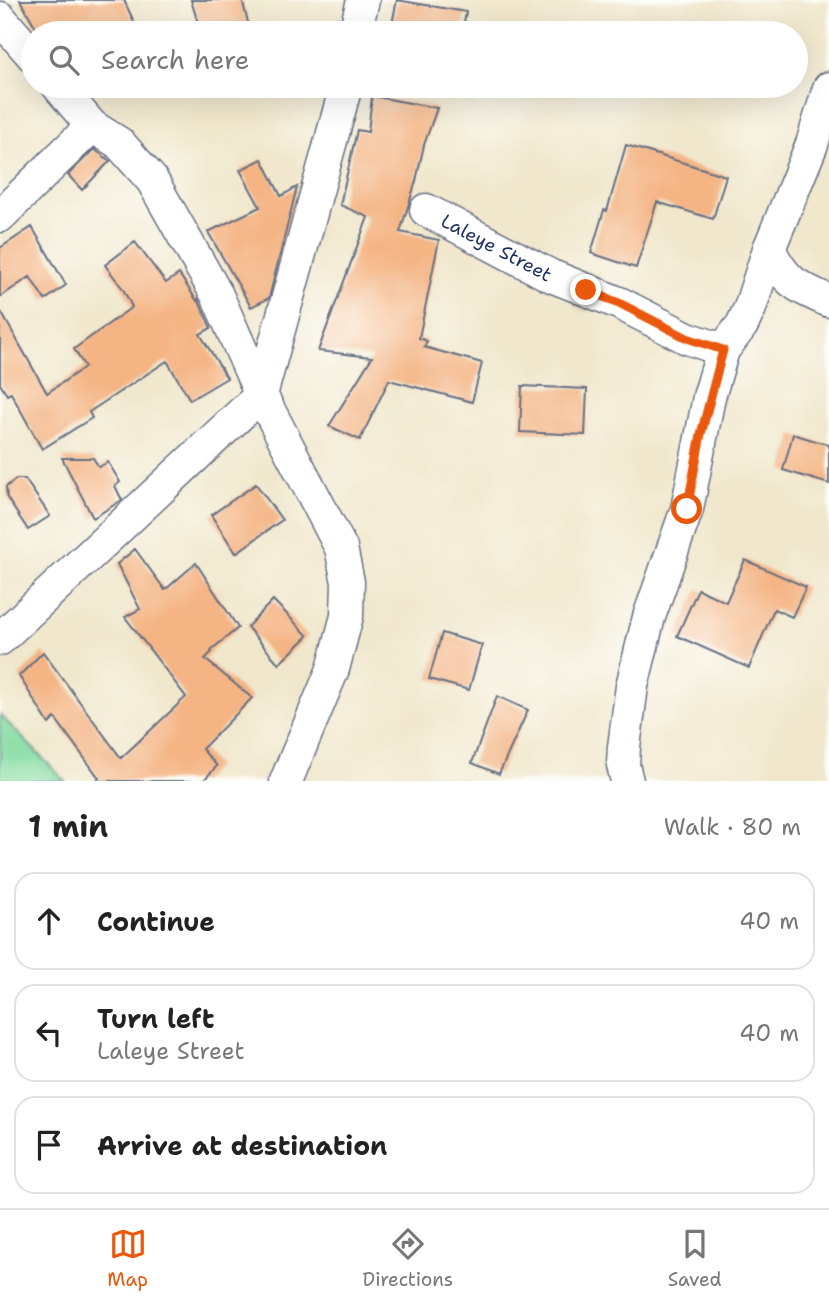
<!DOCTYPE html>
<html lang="en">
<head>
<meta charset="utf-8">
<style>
  body { margin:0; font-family:"Shantell Sans",sans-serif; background:#f6f6f6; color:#222 }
  .stop { position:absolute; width:21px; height:21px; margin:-16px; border:5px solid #ea580c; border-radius:50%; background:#fff }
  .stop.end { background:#ea580c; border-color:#fff; box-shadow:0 2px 7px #0008 }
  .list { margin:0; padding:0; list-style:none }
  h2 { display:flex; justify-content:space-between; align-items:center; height:91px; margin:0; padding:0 28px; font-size:30px }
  h2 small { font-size:23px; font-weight:400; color:#767676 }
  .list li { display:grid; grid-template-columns:46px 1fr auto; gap:21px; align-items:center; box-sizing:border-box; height:98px; margin:0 14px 14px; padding:0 14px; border:2px solid #e0e0e0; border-radius:21px }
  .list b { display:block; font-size:26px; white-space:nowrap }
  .list p { margin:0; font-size:23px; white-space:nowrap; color:#767676 }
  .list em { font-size:23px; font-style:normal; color:#767676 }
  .icon { flex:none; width:38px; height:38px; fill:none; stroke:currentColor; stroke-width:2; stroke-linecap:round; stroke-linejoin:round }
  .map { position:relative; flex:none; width:829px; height:781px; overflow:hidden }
  .search { position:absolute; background:#fff; box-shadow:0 7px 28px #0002; left:21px; right:21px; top:21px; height:77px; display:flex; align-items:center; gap:18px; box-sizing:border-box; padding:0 24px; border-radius:38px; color:#767676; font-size:26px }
  .sheet { height:427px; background:#fff }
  nav { display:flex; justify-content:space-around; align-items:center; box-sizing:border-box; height:98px; border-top:2px solid #e0e0e0; background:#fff; font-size:19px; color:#767676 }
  nav a { display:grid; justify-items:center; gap:4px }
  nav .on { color:#ea580c }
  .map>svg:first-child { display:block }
  .green { fill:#82dba0; stroke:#4e857f; stroke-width:2 }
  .building { fill:#f4b483 }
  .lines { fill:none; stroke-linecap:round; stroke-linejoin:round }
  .minor-casing { stroke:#666f84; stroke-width:35 }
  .minor { stroke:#fff; stroke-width:32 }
  .route { stroke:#ea580c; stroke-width:9 }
  .labels { text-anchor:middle; stroke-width:5; stroke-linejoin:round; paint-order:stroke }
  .street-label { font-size:19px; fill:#1b2f5e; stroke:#fdfcf7 }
</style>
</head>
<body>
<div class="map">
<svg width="829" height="781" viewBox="0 0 829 781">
  <rect width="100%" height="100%" fill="#fdfcf7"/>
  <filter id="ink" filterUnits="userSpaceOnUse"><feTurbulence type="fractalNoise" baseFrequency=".0143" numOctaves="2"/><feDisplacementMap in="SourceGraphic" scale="14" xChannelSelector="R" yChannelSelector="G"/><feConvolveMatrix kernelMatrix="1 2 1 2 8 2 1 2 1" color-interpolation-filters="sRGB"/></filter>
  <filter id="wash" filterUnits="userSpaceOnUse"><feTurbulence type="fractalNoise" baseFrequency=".00686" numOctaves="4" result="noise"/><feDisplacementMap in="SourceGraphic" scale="28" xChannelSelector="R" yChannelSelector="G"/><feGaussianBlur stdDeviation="1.57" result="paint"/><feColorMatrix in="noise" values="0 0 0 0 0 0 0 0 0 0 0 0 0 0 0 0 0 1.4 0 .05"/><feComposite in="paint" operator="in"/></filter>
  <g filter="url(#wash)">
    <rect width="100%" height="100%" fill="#f0e7cc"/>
    <path class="green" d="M 0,715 L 65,781 L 0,781 Z"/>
    <g id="blocks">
      <path class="building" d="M 20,0 L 124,0 L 139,33 L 39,33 Z
        M 191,0 L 242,0 L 251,33 L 201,33 Z
        M 397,0 L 466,12 L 462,33 L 390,33 Z
        M 372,96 L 437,108 L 424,145 L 416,181 L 400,232 L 439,240 L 419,338 L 427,341 L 424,347 L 482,363 L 472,402 L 389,380 L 360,440 L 329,426 L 372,357 L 318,351 L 368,217 L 340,205 L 357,130 L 368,132 Z
        M 626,145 L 726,176 L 713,219 L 657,202 L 636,268 L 591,253 L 604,210 L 607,211 Z
        M 94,149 L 110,161 L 82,190 L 68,175 Z
        M 262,159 L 281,196 L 297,187 L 269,298 L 251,307 L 208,232 L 260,207 L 240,170 Z
        M 32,227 L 66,285 L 45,300 L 30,277 L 0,297 L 0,248 Z
        M 135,242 L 166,283 L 179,274 L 197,301 L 198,299 L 211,328 L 200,334 L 227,378 L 190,400 L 167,361 L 89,412 L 92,418 L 42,449 L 11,393 L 7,395 L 0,384 L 0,310 L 47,393 L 85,367 L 74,349 L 132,307 L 123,289 L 105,265 Z
        M 522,386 L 587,389 L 585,435 L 520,432 Z
        M 793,434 L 829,445 L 829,484 L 783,470 Z
        M 62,458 L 93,458 L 99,467 L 108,462 L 120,482 L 115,486 L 122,500 L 93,518 Z
        M 16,479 L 25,479 L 50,516 L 28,530 L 7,498 L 6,487 Z
        M 256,484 L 282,520 L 236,553 L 211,515 Z
        M 135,549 L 165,590 L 196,563 L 238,628 L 211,650 L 212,652 L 205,659 L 252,698 L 202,749 L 217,766 L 203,781 L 96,781 L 99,778 L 55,718 L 49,724 L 19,676 L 43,652 L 121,758 L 186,697 L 125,617 L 140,609 L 117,564 Z
        M 745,560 L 806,587 L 792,617 L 774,609 L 749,668 L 677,636 L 698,589 L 726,602 Z
        M 273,600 L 308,636 L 279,664 L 247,627 Z
        M 442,633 L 482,645 L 469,690 L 429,679 Z
        M 497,696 L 528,710 L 499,774 L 472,763 Z"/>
    </g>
  </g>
  <g filter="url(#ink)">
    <use href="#blocks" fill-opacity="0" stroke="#666f84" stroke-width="2"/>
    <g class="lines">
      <g class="minor-casing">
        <g id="minor">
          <path d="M 0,18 L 33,56"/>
          <path d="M 355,33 L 363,0"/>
          <path id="s1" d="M 426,210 L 549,275 L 619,303 L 687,338 L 723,350"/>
          <path d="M 0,216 L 92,126"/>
          <path d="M 769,249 C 786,283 796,286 829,301"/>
          <path d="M 0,639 L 261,395 L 217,295 L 152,180 L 119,143 L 92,126 L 58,86"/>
          <path d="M 286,781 L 333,669 L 347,616 L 348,582 L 341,548 L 261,395 L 346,86"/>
          <path d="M 627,781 L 623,765 L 624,747 L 632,686 L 649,617 L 687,509 L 709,397 L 723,350 L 742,325 L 750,308 L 769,249 L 812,144 L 829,88"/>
        </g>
      </g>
      <use href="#minor" class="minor"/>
    </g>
  </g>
  <g class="lines" filter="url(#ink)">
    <path class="route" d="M 586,290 L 619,303 L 687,338 L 723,350 L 701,434 L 687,509"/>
  </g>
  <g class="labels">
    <g class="street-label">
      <text dy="7" stroke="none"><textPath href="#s1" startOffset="80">Laleye Street</textPath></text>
    </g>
  </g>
</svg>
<div class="stop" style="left:687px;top:509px"></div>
<div class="stop end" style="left:586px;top:290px"></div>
<div class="search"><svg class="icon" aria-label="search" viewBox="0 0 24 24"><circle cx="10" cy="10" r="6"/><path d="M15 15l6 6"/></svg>Search here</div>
</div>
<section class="sheet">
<h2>1 min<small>Walk · 80 m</small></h2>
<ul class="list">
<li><svg class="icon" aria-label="ahead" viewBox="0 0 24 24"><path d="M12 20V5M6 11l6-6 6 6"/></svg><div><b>Continue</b></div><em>40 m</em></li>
<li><svg class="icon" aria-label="left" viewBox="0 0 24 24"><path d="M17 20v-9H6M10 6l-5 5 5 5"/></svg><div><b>Turn left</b><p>Laleye Street</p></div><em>40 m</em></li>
<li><svg class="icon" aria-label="arrive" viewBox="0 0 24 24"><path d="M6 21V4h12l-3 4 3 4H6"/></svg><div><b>Arrive at destination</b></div></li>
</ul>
</section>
<nav>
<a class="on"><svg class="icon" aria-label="map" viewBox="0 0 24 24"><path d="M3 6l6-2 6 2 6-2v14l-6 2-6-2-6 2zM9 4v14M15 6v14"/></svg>Map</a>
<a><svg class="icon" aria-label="directions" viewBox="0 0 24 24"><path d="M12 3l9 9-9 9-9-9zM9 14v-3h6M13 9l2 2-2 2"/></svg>Directions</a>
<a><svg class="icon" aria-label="saved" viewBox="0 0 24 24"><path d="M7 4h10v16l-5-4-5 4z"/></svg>Saved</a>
</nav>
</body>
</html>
